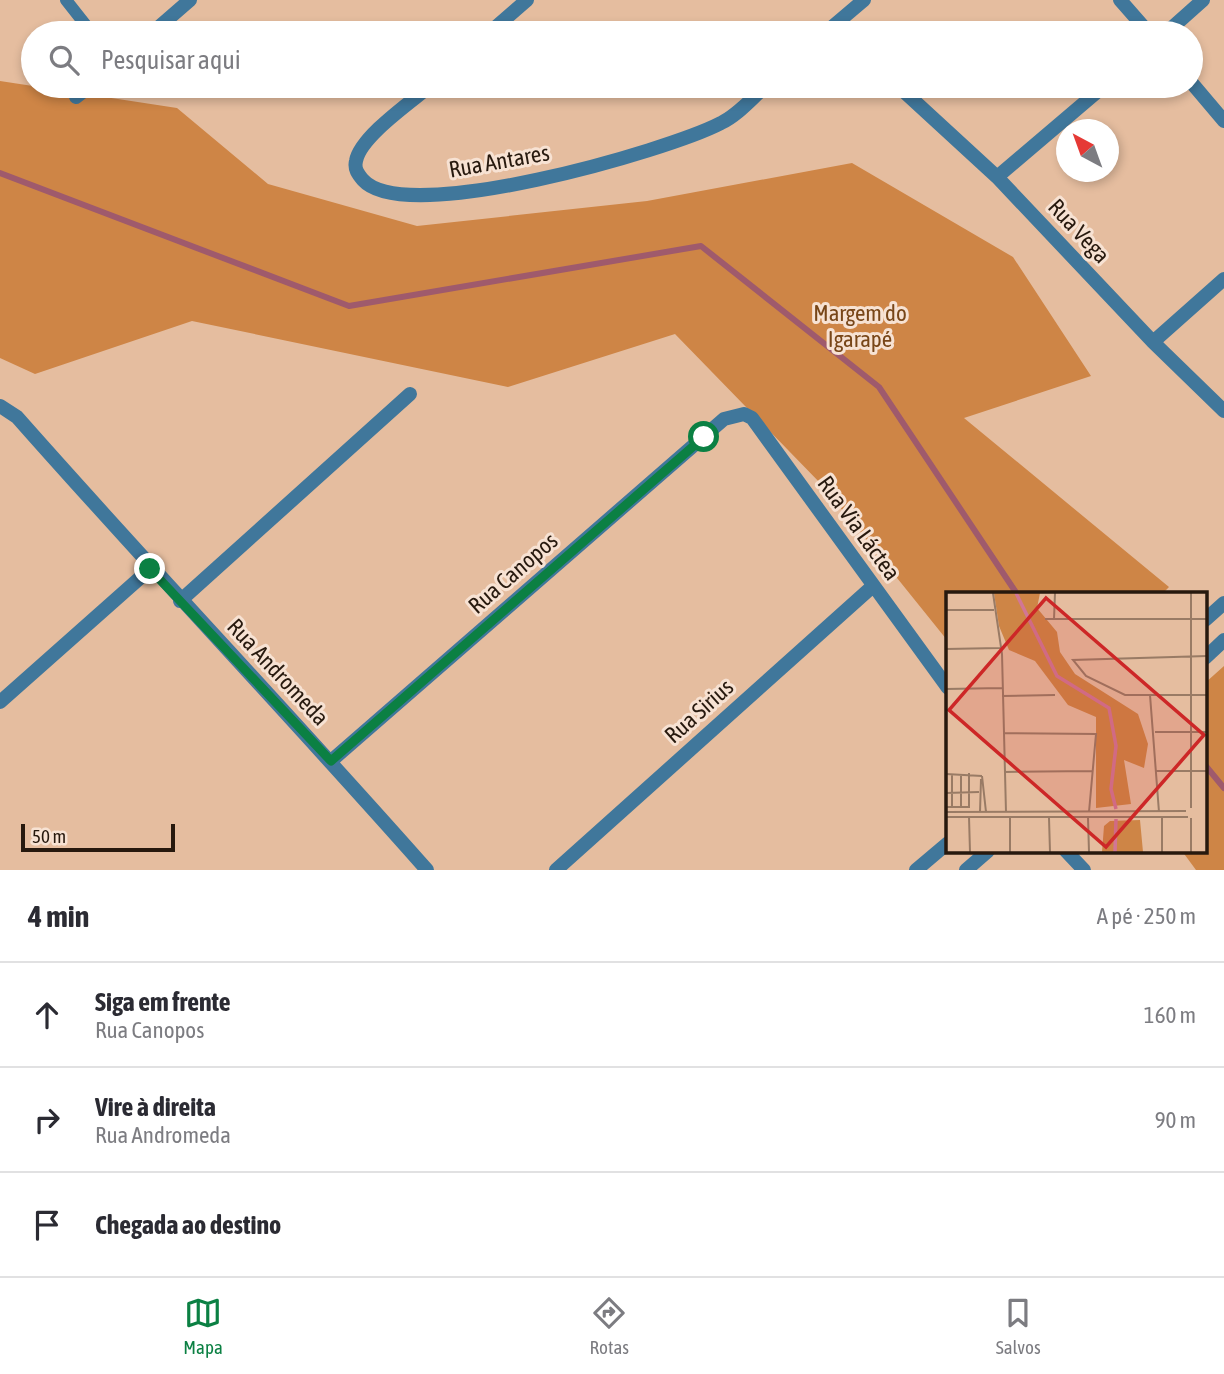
<!DOCTYPE html>
<html lang="pt">
<head>
<meta charset="utf-8">
<style>
  body { margin:0; font-family:"Asap Condensed",sans-serif; background:#f2f2f3; color:#2b2b33 }
  .compass { position:absolute; left:1056px; top:119px; width:63px; height:63px; border-radius:50%; background:#fff; box-shadow:0 4px 10px #0003; rotate:319deg }
  .scale { position:absolute; left:21px; bottom:18px; width:154px; box-sizing:border-box; padding-left:7px; border:4px solid #27190e; border-top:0; font-size:19px; line-height:24px; white-space:nowrap; color:#27190e; -webkit-text-stroke:5px #f7e2d3; paint-order:stroke }
  .stop { position:absolute; width:21px; height:21px; margin:-16px; border:5px solid #0b8043; border-radius:50%; background:#fff }
  .stop.end { background:#0b8043; border-color:#fff; box-shadow:0 2px 7px #0008 }
  .list { margin:0; padding:0; list-style:none }
  h2 { display:flex; justify-content:space-between; align-items:center; height:91px; margin:0; padding:0 28px; font-size:30px }
  h2 small { font-size:23px; font-weight:400; color:#7c7c81 }
  .list li { display:grid; grid-template-columns:46px 1fr auto; gap:21px; align-items:center; box-sizing:border-box; height:105px; padding:0 28px; border-top:2px solid #e1e1e2 }
  .list b { display:block; font-size:26px; white-space:nowrap }
  .list p { margin:0; font-size:23px; white-space:nowrap; color:#7c7c81 }
  .list em { font-size:23px; font-style:normal; color:#7c7c81 }
  .icon { flex:none; width:38px; height:38px; fill:none; stroke:currentColor; stroke-width:2; stroke-linecap:round; stroke-linejoin:round }
  .map { position:relative; flex:none; width:1224px; height:870px; overflow:hidden }
  .search { position:absolute; background:#fff; box-shadow:0 4px 10px #0003; left:21px; right:21px; top:21px; height:77px; display:flex; align-items:center; gap:18px; box-sizing:border-box; padding:0 24px; border-radius:38px; color:#7c7c81; font-size:26px }
  .sheet { height:406px; background:#fff }
  nav { display:flex; justify-content:space-around; align-items:center; box-sizing:border-box; height:98px; border-top:2px solid #e1e1e2; background:#fff; font-size:19px; color:#7c7c81 }
  nav a { display:grid; justify-items:center; gap:4px }
  nav .on { color:#0b8043 }
  .map>svg:first-child { display:block }
  .forest { fill:#ce8546 }
  .lines { fill:none; stroke-linecap:round; stroke-linejoin:round }
  .stream { stroke:#9f5a6c; stroke-width:6 }
  .service { stroke:#40779b; stroke-width:12 }
  .minor { stroke:#40779b; stroke-width:14 }
  .tertiary { stroke:#40779b; stroke-width:14 }
  .route { stroke:#0b8043; stroke-width:9 }
  .labels { text-anchor:middle; stroke-width:6; stroke-linejoin:round; paint-order:stroke }
  .street-label { font-size:23px; fill:#27190e; stroke:#f7e2d3 }
  .park-label { font-size:23px; fill:#784618; stroke:#f7e2d3 }
  .inset-river { fill:none; stroke:#d27695; stroke-width:3.5 }
  .inset-road { fill:none; stroke:#997b65; stroke-width:2 }
  .view { fill:#cd2727; fill-opacity:0.15; stroke:#cd2727; stroke-width:3.5 }
  .inset-edge { fill:none; stroke:#27190e; stroke-width:3.5 }
</style>
</head>
<body>
<div class="map">
<svg width="1224" height="870" viewBox="0 0 1224 870">
  <rect width="100%" height="100%" fill="#e5bd9f"/>
  <path class="forest" d="M 0,81 L 177,108 L 268,184 L 417,226 L 647,201 L 852,163 L 1013,257 L 1091,376 L 964,418 L 1169,587 L 1162,594 L 948,594 L 947,640 L 823,486 L 675,334 L 508,387 L 192,321 L 35,374 L 0,358 Z
    M 1224,666 L 1224,870 L 1196,870 L 1182,851 L 1205,851 L 1205,683 Z"/>
  <g class="lines">
    <path class="stream" d="M 0,173 L 349,306 L 701,246 L 879,387 L 1017,594
      M 1205,765 L 1224,788"/>
    <path class="service" d="M 66,0 L 92,33"/>
    <path class="minor" d="M 152,33 L 190,0
      M 489,33 L 527,0
      M 825,33 L 864,0
      M 1166,33 L 1203,0
      M 430,86 C 411,102 360,137 356,161 C 354,169 358,174 363,180 C 405,227 667,151 721,123 C 738,115 752,98 766,86
      M 898,86 L 997,177 L 1153,342 L 1224,411
      M 76,97 L 90,86
      M 997,177 L 1104,86
      M 1153,342 L 1224,279
      M 0,406 L 17,417 C 152,570 292,717 427,870
      M 180,601 L 410,394
      M 0,702 L 150,569
      M 331,761 L 724,419 L 744,414 L 752,418 L 948,688
      M 1066,851 L 1084,870
      M 556,870 L 873,586"/>
    <path class="tertiary" d="M 1120,0 L 1149,33
      M 1191,82 L 1224,121
      M 1205,620 L 1224,603
      M 1205,658 L 1224,640
      M 916,870 L 948,843
      M 966,870 L 988,851"/>
  </g>
  <g class="lines">
    <path class="route" d="M 150,569 L 331,761 L 704,437"/>
  </g>
  <g class="labels">
    <g class="street-label">
      <text transform="translate(499 161) rotate(-10)" y="8">Rua Antares</text>
      <text transform="translate(1079 231) rotate(47)" y="8">Rua Vega</text>
      <text transform="translate(859 528) rotate(54)" y="8">Rua Via Láctea</text>
      <text transform="translate(513 573) rotate(-41)" y="8">Rua Canopos</text>
      <text transform="translate(278 672) rotate(47)" y="8">Rua Andromeda</text>
      <text transform="translate(699 711) rotate(-42)" y="8">Rua Sirius</text>
    </g>
    <g class="park-label">
      <text x="860" y="321">Margem do<tspan x="860" dy="26">Igarapé</tspan></text>
    </g>
  </g>
  <g transform="translate(946 592)">
    <rect width="261" height="261" fill="#e5bd9f"/>
    <path d="M 48,1 L 94,1 L 91,16 L 111,40 L 114,60 L 129,82 L 192,122 L 202,152 L 198,176 L 178,168 L 185,212 L 150,216 L 150,125 L 122,113 L 89,69 L 63,58 L 53,34 ZM 194,228 L 197,260 L 156,260 L 158,234 L 164,229 Z" fill="#ce8546"/>
    <path class="inset-river" d="M 70,1 L 111,84 L 163,116 L 170,154 L 165,197 L 170,217M 169,260 L 170,227"/>
    <path class="inset-road" d="M 47,1 L 56,62 L 60,220M 0,18 L 48,18M 99,27 L 261,27M 108,27 L 109,1M 0,57 L 54,56M 261,64 L 127,68 L 140,84 L 179,103 L 261,103M 0,97 L 56,96M 204,103 L 213,220M 56,104 L 109,103M 209,140 L 261,140M 58,141 L 150,142 L 143,220M 210,179 L 261,179M 58,180 L 147,179M 0,182 L 36,184M 6,182 L 6,215M 15,182 L 15,215M 36,184 L 40,220M 0,201 L 33,200M 0,215 L 23,215 L 23,181M 245,216 L 245,1M 0,220 L 240,219M 34,220 L 35,187M 0,225 L 242,225M 23,225 L 24,260M 64,225 L 64,260M 216,225 L 216,260M 103,226 L 104,260M 142,226 L 143,260M 245,260 L 245,226"/>
    <path class="view" d="M 100,6 L 258,143 L 160,255 L 3,118 Z"/>
    <rect width="261" height="261" class="inset-edge"/>
  </g>
</svg>
<svg class="compass" viewBox="-18 -18 36 36"><path d="M0-13l5 13h-10z" fill="#e53935"/><path d="M0 13l5-13h-10z" fill="#7c7c81"/></svg>
<div class="scale">50 m</div>
<div class="stop" style="left:704px;top:437px"></div>
<div class="stop end" style="left:150px;top:569px"></div>
<div class="search"><svg class="icon" aria-label="search" viewBox="0 0 24 24"><circle cx="10" cy="10" r="6"/><path d="M15 15l6 6"/></svg>Pesquisar aqui</div>
</div>
<section class="sheet">
<h2>4 min<small>A pé · 250 m</small></h2>
<ul class="list">
<li><svg class="icon" aria-label="ahead" viewBox="0 0 24 24"><path d="M12 20V5M6 11l6-6 6 6"/></svg><div><b>Siga em frente</b><p>Rua Canopos</p></div><em>160 m</em></li>
<li><svg class="icon" aria-label="right" viewBox="0 0 24 24"><path d="M7 20v-9h11M14 6l5 5-5 5"/></svg><div><b>Vire à direita</b><p>Rua Andromeda</p></div><em>90 m</em></li>
<li><svg class="icon" aria-label="arrive" viewBox="0 0 24 24"><path d="M6 21V4h12l-3 4 3 4H6"/></svg><div><b>Chegada ao destino</b></div></li>
</ul>
</section>
<nav>
<a class="on"><svg class="icon" aria-label="map" viewBox="0 0 24 24"><path d="M3 6l6-2 6 2 6-2v14l-6 2-6-2-6 2zM9 4v14M15 6v14"/></svg>Mapa</a>
<a><svg class="icon" aria-label="directions" viewBox="0 0 24 24"><path d="M12 3l9 9-9 9-9-9zM9 14v-3h6M13 9l2 2-2 2"/></svg>Rotas</a>
<a><svg class="icon" aria-label="saved" viewBox="0 0 24 24"><path d="M7 4h10v16l-5-4-5 4z"/></svg>Salvos</a>
</nav>
</body>
</html>
